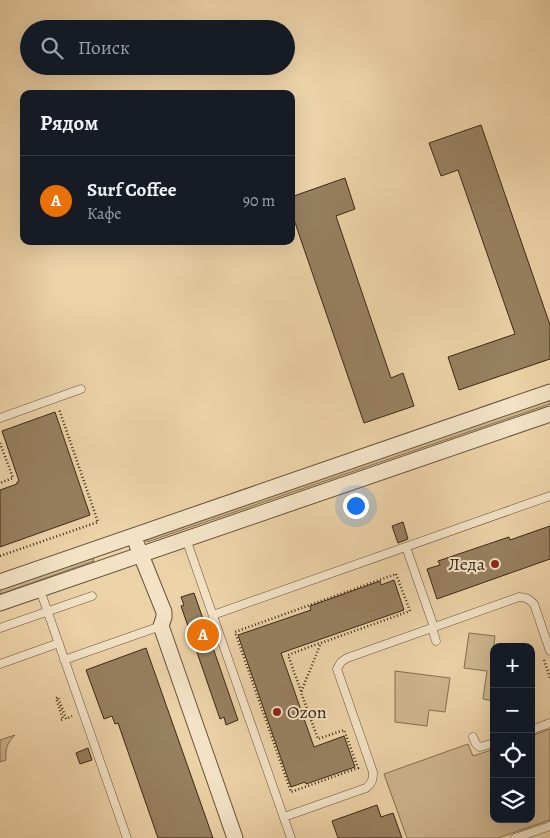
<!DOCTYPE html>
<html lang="ru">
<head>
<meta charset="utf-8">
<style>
  body { margin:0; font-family:Alegreya,serif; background:#242831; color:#f1f3f6 }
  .controls { position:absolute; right:15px; bottom:15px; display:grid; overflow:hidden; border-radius:10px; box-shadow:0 5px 20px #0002 }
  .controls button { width:45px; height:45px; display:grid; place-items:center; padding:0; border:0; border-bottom:1px solid #363941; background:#171b24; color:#f1f3f6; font:25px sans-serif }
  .you { position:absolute; left:355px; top:505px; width:18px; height:18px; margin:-12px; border:4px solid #fff; border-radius:50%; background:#1a73e8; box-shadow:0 0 0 8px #1a73e833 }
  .badge { display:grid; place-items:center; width:32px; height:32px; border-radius:50%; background:#c59692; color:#fff; font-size:16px; font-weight:700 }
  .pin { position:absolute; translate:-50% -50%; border:2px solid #fff; box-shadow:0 1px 5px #0006 }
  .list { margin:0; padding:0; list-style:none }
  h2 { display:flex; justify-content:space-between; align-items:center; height:65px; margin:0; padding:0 20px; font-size:21px }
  h2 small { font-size:16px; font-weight:400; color:#9ea1a6 }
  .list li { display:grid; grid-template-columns:32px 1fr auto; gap:15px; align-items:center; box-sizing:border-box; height:90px; padding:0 20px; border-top:1px solid #363941 }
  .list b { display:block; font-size:19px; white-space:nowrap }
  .list p { margin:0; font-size:16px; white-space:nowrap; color:#9ea1a6 }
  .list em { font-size:16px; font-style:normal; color:#9ea1a6 }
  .icon { flex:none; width:28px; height:28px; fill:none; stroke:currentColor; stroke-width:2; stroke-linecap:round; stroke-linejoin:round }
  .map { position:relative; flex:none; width:550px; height:838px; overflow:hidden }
  .search { position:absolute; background:#171b24; box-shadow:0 5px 20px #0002; left:20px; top:20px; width:275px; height:55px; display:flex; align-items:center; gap:12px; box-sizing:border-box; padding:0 18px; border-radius:28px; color:#9ea1a6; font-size:19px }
  .panel { position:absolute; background:#171b24; box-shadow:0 5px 20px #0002; left:20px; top:90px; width:275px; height:155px; border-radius:10px }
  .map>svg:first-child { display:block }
  .green { fill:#ceb58e; stroke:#846e50 }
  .building { fill:#978060; stroke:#3b2813 }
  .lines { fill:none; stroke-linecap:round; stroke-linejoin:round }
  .lane-casing { stroke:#675238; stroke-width:9 }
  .street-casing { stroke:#675238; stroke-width:17 }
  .path { stroke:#3b2813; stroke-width:2.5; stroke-dasharray:1 2.5; stroke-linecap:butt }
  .lane { stroke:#f3e2c6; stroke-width:8 }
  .street { stroke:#f3e2c6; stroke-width:15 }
  .poi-dot { fill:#8f2418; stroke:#f3e2c6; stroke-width:2 }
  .labels { text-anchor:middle; stroke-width:4; stroke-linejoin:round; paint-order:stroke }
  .poi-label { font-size:18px; fill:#3b2813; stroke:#f3e2c6; text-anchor:end }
</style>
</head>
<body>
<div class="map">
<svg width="550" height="838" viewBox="0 0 550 838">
  <rect width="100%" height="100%" fill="#ecd2a7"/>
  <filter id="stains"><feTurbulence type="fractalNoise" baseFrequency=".004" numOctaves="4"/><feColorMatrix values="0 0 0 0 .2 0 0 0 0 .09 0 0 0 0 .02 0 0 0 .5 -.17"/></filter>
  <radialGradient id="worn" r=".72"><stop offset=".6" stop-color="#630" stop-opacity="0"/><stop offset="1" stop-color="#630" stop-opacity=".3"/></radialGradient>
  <path class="green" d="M 550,398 L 550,404 L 147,542 L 145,538 Z
    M 92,556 L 94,561 L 0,594 L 0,588 Z
    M 469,633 L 495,636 L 493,652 L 494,701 L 483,699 L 487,671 L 464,668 Z
    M 395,671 L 450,678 L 445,712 L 429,710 L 427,726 L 395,722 Z
    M 550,729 L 550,820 L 498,838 L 407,838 L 384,774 L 468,744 L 473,756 L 494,749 L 494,819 L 531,819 L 531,736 Z
    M 15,735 C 7,743 5,749 6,760 L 0,762 L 0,740 Z"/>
  <path class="building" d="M 481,125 L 550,325 L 550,359 L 459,390 L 448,357 L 515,334 L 458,170 L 441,176 L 429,143 Z
    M 345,178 L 355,209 L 336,216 L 391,378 L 403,373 L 414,406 L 364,423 L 291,211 L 291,197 Z
    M 55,412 L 90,515 L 0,547 L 0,490 L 17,484 L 17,482 L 19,481 L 2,431 Z
    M 403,522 L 408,539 L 398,543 L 392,526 Z
    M 550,526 L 550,559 L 437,599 L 427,569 L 440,565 L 438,561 L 509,537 L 510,540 Z
    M 394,580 L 404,610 L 281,653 L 314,747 L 344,736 L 355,767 L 306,784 L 305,782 L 291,787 L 238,635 L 311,610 L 310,606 L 380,581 L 381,585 Z
    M 194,593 L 238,720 L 226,725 L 224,717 L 220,719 L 181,606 L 184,605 L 181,597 Z
    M 146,648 L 213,838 L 158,838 L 118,723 L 115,724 L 112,716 L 104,719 L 86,670 Z
    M 88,748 L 92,760 L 80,764 L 76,753 Z
    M 377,805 L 381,817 L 393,813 L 402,838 L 338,838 L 332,821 Z"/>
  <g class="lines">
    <g class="lane-casing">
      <path id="lane" d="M 0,418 L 81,389
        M 186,539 L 291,838
        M 406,547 L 434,627
        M 40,590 L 127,838
        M 213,615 L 550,496
        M 0,628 L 92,596
        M 432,628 L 436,641
        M 64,660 L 161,626
        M 0,664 L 59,643
        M 531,730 L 550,723
        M 473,737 L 476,744 L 480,747 L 494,743
        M 284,817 L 366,788 C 372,783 373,780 373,772 L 337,669 L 341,662 L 347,658 L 519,597 C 526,597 529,599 534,604 L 550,651
        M 515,838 L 550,826"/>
    </g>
    <g class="street-casing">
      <path id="street" d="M 137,545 L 164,612 L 164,617 L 161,626 L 235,838
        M 0,582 L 550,392
        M 0,603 L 550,414"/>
    </g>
    <path class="path" d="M 0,443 L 13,478 L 0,483
      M 0,556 L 98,522 L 59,409
      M 396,574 L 410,611 L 321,643 L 301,692 L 318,739 L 344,730 L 358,768 L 291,792 L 235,632 Z
      M 544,660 L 550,678
      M 301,691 L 288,655 L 320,643
      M 61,720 L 63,719 L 56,698 L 58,697 L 66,719 L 72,716"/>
    <use href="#lane" class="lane"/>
    <use href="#street" class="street"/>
  </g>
  <g class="poi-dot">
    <circle cx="495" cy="564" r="5"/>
    <circle cx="277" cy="712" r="5"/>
  </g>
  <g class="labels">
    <g class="poi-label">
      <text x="485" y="570">Леда</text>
      <text x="287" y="718" text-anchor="start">Ozon</text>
    </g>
  </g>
  <rect width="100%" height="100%" filter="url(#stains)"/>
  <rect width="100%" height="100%" fill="url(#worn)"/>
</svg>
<div class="controls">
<button>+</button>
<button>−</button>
<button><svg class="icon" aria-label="locate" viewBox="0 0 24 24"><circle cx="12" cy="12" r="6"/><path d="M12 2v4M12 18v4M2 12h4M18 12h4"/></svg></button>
<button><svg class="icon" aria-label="layers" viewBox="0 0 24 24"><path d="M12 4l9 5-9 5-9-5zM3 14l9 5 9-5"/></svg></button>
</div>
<div class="you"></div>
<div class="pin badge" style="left:203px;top:635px;background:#e8710a">A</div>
<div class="search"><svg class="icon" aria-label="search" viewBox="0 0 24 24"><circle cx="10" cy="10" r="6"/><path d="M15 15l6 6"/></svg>Поиск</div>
<section class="panel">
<h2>Рядом<small></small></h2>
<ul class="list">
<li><span class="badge" style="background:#e8710a">A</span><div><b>Surf Coffee</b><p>Кафе</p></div><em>90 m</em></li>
</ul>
</section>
</div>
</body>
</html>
